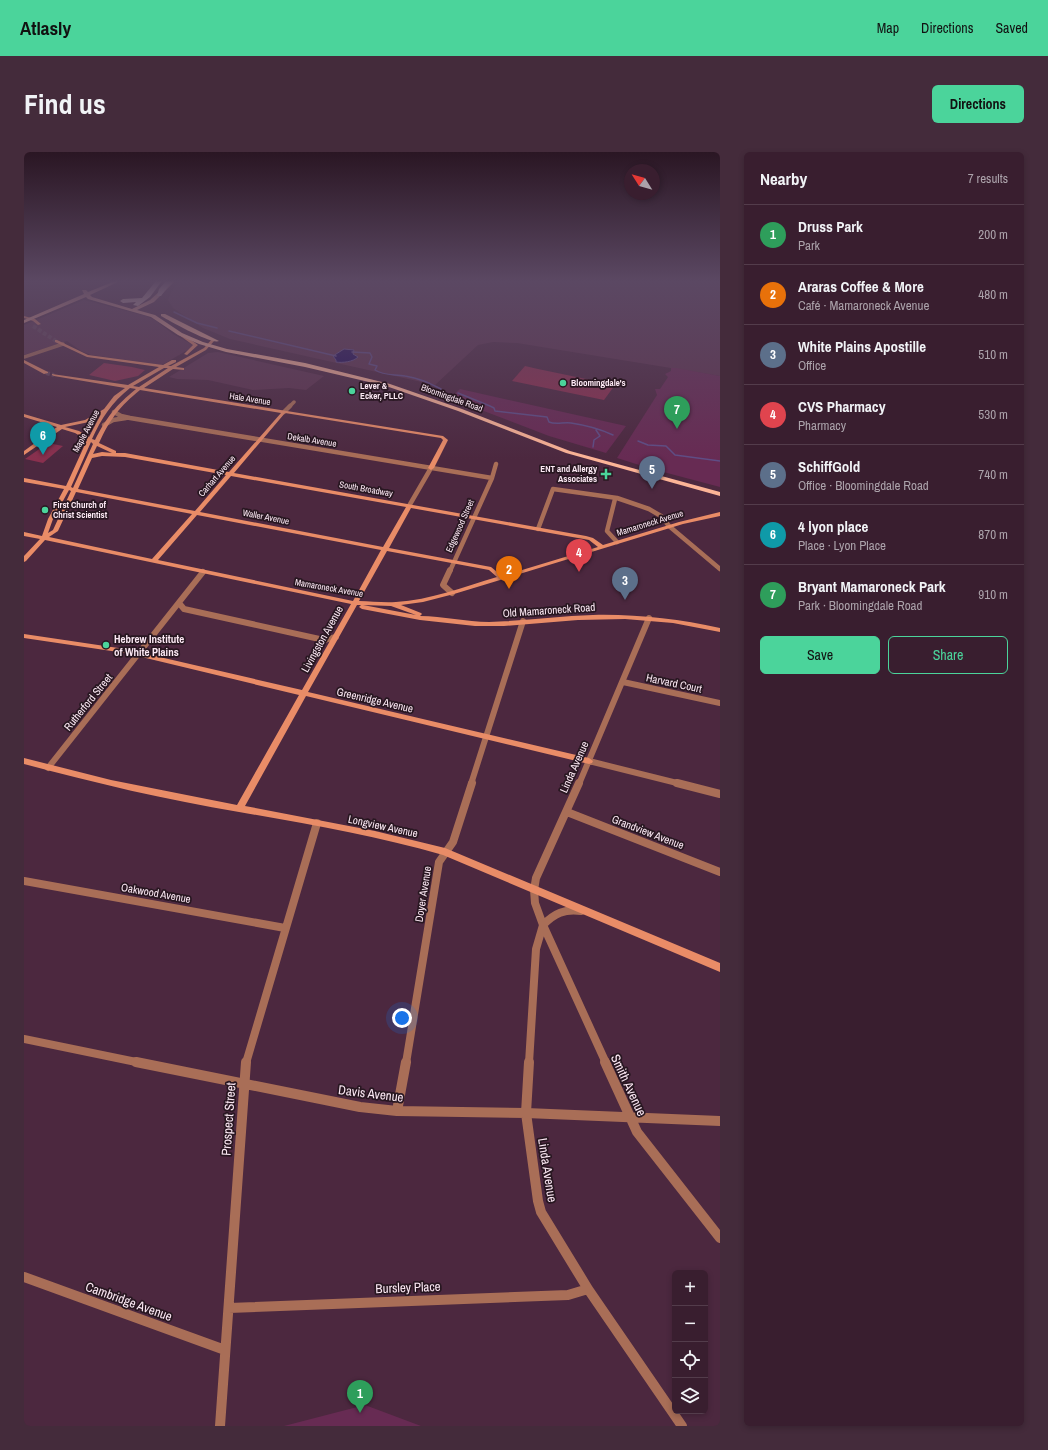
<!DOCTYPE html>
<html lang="en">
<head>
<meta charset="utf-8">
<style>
  body { margin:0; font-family:"Archivo Narrow",sans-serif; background:#442b3b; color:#f1f3f6 }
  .controls { position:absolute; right:12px; bottom:12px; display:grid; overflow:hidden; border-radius:6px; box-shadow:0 2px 6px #0003 }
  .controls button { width:36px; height:36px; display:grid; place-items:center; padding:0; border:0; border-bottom:1px solid #533c4b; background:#391e2f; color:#f1f3f6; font:20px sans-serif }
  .compass { position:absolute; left:600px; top:12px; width:36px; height:36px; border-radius:50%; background:#391e2f; box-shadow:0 2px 6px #0003; rotate:307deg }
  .you { position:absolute; left:378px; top:866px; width:14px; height:14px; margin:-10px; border:3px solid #fff; border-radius:50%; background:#1a73e8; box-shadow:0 0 0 6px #1a73e833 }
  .badge { display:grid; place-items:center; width:26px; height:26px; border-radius:50%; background:#4bd49b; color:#fff; font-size:13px; font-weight:700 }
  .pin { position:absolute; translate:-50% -33px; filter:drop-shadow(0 1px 2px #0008) }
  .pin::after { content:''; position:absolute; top:21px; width:14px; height:12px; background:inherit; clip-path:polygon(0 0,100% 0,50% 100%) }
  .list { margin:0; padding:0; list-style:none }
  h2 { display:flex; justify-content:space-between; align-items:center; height:52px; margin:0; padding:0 16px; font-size:17px }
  h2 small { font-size:13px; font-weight:400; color:#aba2aa }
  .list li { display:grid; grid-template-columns:26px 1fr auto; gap:12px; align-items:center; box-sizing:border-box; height:60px; padding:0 16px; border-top:1px solid #533c4b }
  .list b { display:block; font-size:15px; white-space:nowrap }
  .list p { margin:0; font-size:13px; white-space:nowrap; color:#aba2aa }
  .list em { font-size:13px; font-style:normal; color:#aba2aa }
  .actions { display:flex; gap:8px; padding:12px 16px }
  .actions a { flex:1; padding:9px 0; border:1px solid #4bd49b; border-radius:6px; text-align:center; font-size:14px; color:#4bd49b }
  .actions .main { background:#4bd49b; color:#111 }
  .icon { flex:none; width:22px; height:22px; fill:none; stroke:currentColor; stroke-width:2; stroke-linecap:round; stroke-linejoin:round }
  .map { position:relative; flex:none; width:696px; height:1274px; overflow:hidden; border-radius:6px }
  header { display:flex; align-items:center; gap:24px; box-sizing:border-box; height:56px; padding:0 20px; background:#4bd49b; color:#111 }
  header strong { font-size:19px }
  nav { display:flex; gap:22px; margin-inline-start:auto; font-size:14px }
  .intro { display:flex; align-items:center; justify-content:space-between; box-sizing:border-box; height:96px; padding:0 24px }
  h1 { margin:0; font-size:28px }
  .button { padding:10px 18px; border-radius:6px; background:#4bd49b; color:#111; font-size:14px; font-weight:700 }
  main { display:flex; gap:24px; padding:0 24px }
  aside { flex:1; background:#391e2f; border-radius:6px; box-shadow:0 2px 6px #0003 }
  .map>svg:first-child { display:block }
  .built { fill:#5d334d }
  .green { fill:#672b53 }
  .water { fill:#1c0a56; stroke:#5f4d85 }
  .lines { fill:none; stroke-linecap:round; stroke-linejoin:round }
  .stream { stroke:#5f4d85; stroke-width:1.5 }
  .building { fill:#89304e }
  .secondary-tunnel { stroke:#66455a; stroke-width:4; stroke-dasharray:4 2; stroke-linecap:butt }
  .street-far4 { stroke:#a96e57; stroke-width:3.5 }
  .street-far3 { stroke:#a96e57; stroke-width:4.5 }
  .street-far2 { stroke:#a96e57; stroke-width:6 }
  .street-far1 { stroke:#a96e57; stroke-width:8 }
  .street { stroke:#a96e57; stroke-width:10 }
  .secondary { fill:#e98c67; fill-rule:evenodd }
  .primary { fill:#fcb497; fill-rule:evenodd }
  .highway { fill:#fbddd1; fill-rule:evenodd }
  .poi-dot { fill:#4bd49b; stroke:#281721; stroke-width:1.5 }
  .labels { text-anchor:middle; stroke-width:3.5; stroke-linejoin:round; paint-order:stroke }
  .far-poi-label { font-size:9px; font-weight:bold; fill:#fce9f4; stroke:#281721; text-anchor:start }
  .far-street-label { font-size:9px; fill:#fce9f4; stroke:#281721 }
  .street-label { font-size:11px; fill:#fce9f4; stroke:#281721 }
  .poi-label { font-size:11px; font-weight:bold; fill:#fce9f4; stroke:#281721; text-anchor:start }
  .near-street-label { font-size:13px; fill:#fce9f4; stroke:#281721 }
</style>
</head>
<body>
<header>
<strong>Atlasly</strong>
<nav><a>Map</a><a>Directions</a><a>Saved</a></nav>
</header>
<div class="intro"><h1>Find us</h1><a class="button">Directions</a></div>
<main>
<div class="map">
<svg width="696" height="1274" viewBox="0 0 696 1274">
  <rect width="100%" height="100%" fill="#4c283f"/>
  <path class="built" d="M 156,129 L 696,129 L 696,224 L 493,191 L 469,190 L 454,193 L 411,233 L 206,187 L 179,176 L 149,156 L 144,148 L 147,140 Z
    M 60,148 L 122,164 L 131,168 L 149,182 L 169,193 L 167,196 L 138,213 L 67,203 L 57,199 L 43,189 L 0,203 L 0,173 Z
    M 194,200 L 300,224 L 282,238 L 265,236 L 229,238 L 184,228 L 153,227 L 145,225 L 184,201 Z"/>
  <path class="green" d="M 647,216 L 652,216 L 696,224 L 696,335 L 628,317 L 593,306 L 633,243 L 631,237 L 636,237 L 644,225 L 641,222 L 647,219 Z
    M 436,237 L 602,274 L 582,301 L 525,284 L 426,246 Z
    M 341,1253 L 397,1274 L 260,1274 Z"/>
  <path class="water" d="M 320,197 L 330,198 L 329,202 L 334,205 C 329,210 318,211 312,210 L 312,208 L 309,204 Z"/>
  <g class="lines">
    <path class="stream" d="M 150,160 L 173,171 L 193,176
      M 205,179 L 312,204
      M 328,200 L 346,201 L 348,205 L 345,212 L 353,214 L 351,218 C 360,224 371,222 381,224 C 395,226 405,231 417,237
      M 434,241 L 466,254 L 470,256 L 471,259 L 523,265 L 525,270 C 532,273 539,270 547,271 C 561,273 576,277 589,283
      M 614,289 L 624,293 L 642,294 L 651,303 L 696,309
      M 569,295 L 570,288 L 576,284 L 572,278"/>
  </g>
  <path class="building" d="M 80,211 L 108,215 L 121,218 L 114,224 L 91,229 L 65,223 Z
    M 501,214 L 514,217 L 591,233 L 580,248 L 488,229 Z
    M 24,291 L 39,294 L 19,311 L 1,307 Z"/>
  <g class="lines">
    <path class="secondary-tunnel" d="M 9,174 L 32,189
      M 22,221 L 30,223"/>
    <path class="street-far4" d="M 0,205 L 39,192
      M 265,255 L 270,250"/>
    <path class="street-far3" d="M 90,260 L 97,264 L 106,266 L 468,326
      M 260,260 L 266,254
      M 80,273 L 89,268 L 102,266
      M 591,347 L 583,379 L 593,390
      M 385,354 L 407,316
      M 514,377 L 529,337 L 593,346 L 625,357 L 637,364 L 645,374 L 696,417
      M 426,419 L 468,326 L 472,312"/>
    <path class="street-far2" d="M 426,418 L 419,433 L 428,441
      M 155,451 L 160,457 L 300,488 L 312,485
      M 599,530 L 696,551
      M 565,609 L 657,632
      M 24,616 L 179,420
      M 447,632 L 499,469
      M 555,632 L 625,466"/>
    <path class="street-far1" d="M 653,631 L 696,642
      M 543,660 L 696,720
      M 0,729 L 261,776
      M 557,759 C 540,757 531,761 519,773 L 582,911
      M 0,887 L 117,911
      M 222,911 L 293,671
      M 382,911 L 415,710 L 429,690 L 448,631
      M 505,911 L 512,797 L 519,773 L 511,751 L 510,738 L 512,726 L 555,631"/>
    <path class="street" d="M 112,910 L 336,955 L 373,959 L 502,961 L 696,969
      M 505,910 L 502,961 L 514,1049 L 517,1060 L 564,1137 L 658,1274
      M 581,910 L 613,980 L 696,1086
      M 373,959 L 382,910
      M 0,1125 L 201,1198
      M 205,1156 L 544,1143 L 564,1137
      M 196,1274 L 222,910"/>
    <path class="secondary" d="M 0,164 L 11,167 L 17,172 L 14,173 L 9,169 L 0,166 Z
      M 155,181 L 157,181 L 174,193 L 163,203 L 160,202 L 169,193 L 155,183 Z
      M 188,187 L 191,188 L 182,198 L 152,215 L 160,216 L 160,218 L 149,217 L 120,236 L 419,284 L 424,288 L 410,316 L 407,318 L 404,316 L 419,288 L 417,286 L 261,261 L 210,321 L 562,384 L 569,386 L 579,393 L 655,370 L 696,360 L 696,364 L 659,372 L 430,442 L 399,450 L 377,453 L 397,461 L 398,462 L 396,464 C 419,464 442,470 465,470 C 500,469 534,464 569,463 C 612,462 654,467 696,476 L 696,480 L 649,471 L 601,467 L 554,468 L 480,474 L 451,474 L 396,468 L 338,457 L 335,455 L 337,453 L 333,453 L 284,540 L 565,606 L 569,609 L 568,611 L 565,612 L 282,544 L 221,654 L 351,679 L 421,696 L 696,811 L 696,820 L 419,703 C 352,684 284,672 215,660 C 143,648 71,631 0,612 L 0,606 L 87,628 L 213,653 L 275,543 L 101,501 L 0,486 L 0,482 L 101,497 L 278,538 L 327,452 L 21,388 L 2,409 L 0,410 L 0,404 L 16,387 L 0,384 L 0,380 L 18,384 L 24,367 L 40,337 L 0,330 L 0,326 L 42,334 L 63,288 L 51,281 L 38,277 L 0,303 L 0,299 L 33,275 L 0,265 L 0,262 L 37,273 L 61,268 L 80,257 L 90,244 L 101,236 L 30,224 L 28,223 L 28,222 L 104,233 L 135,215 L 63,205 L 31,190 L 31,188 L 33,188 L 64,203 L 139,213 L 148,208 L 152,208 L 152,210 L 144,214 L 147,214 L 180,196 ZM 140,216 L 144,216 L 115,235 L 109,234 ZM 106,236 L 112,237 C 92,253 82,266 71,288 L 68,287 C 77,267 88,250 106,236 ZM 116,238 L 257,261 L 205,320 L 101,301 L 92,301 L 92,299 L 75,291 C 86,267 96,254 116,238 ZM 77,262 L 65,285 L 55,279 L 41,275 L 65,270 ZM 67,290 L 69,292 L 49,336 L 47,335 ZM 73,294 L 88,301 L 78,300 L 69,302 ZM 78,304 L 101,305 L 202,323 L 171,359 L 54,337 L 68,306 ZM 207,324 L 382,355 L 359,395 L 176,360 ZM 45,338 L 47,339 L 29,378 L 24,381 L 29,367 ZM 52,340 L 168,362 L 128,407 L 25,385 L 34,379 ZM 387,356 L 565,388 L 574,395 L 478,424 L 467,415 L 365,396 ZM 173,363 L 357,398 L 329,449 L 134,408 ZM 363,399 L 465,418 L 473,425 C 440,435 406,448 372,450 C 359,451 347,449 335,449 ZM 339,453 L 367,454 L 392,463 Z
      M 0,208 L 24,220 L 24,221 L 20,222 L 0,211 Z"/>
    <path class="primary" d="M 91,129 L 96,129 L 66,143 L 68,145 L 108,157 L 126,148 L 147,129 L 151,129 L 130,150 L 113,158 L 131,163 L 158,181 L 179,190 L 203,197 L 281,211 L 366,232 L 438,257 L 546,299 L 696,340 L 696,344 L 542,301 L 434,259 L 362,234 L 281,215 L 202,200 L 175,192 L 154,183 L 127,165 L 64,147 L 62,145 L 0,171 L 0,168 L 60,142 L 58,138 L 62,138 L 64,140 Z
      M 137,162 L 141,162 L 195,189 C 188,193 146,169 137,164 Z"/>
    <path class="highway" d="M 132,129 L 138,129 L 126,145 L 114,154 L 109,153 L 112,150 L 99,151 L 96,149 L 99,147 L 118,146 Z
      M 142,129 L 148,129 L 137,144 L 133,144 L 135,137 Z"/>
  </g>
  <linearGradient id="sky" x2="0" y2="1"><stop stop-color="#2a1623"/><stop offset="0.42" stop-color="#5b4863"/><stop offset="1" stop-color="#5b4863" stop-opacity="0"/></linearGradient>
  <rect width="696" height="307" fill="url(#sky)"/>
  <g class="poi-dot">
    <circle cx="539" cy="231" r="4"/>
    <circle cx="328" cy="239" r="4"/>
    <path d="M580 316h4v4h4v4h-4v4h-4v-4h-4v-4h4z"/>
    <circle cx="21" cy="358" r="4"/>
    <circle cx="82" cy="493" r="4"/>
  </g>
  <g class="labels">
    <g class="far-poi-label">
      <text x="547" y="234">Bloomingdale's</text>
      <text x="336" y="237">Lever &amp;<tspan x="336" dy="10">Ecker, PLLC</tspan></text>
      <text x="573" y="320" text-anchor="end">ENT and Allergy<tspan x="573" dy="10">Associates</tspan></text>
      <text x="29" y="356">First Church of<tspan x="29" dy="10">Christ Scientist</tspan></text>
    </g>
    <g class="far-street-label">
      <text transform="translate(428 246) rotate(20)" y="3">Bloomingdale Road</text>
      <text transform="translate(226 247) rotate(9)" y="3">Hale Avenue</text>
      <text transform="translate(62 279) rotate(-62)" y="3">Maple Avenue</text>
      <text transform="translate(288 288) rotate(9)" y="3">Dekalb Avenue</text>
      <text transform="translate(193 324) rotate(-49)" y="3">Carhart Avenue</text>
      <text transform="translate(342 337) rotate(10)" y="3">South Broadway</text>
      <text transform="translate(242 365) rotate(11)" y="3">Waller Avenue</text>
      <text transform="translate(626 371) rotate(-17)" y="3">Mamaroneck Avenue</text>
      <text transform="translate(436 374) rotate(-66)" y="3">Edgewood Street</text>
      <text transform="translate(305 436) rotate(10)" y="3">Mamaroneck Avenue</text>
    </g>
    <g class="street-label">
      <text transform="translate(525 458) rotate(-4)" y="4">Old Mamaroneck Road</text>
      <text transform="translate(298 487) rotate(-61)" y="4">Livingston Avenue</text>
      <text transform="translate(650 531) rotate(12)" y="4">Harvard Court</text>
      <text transform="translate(351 548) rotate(13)" y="4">Greenridge Avenue</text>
      <text transform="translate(64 550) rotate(-51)" y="4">Rutherford Street</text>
      <text transform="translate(550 615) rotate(-66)" y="4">Linda Avenue</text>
      <text transform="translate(359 674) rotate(12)" y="4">Longview Avenue</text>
      <text transform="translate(624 680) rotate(21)" y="4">Grandview Avenue</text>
      <text transform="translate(132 741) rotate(10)" y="4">Oakwood Avenue</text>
      <text transform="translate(399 742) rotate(-81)" y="4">Doyer Avenue</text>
    </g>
    <g class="poi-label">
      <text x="90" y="491">Hebrew Institute<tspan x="90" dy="13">of White Plains</tspan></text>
    </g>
    <g class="near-street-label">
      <text transform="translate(605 933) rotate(65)" y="5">Smith Avenue</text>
      <text transform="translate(347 941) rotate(7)" y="5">Davis Avenue</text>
      <text transform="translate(204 967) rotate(-86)" y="5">Prospect Street</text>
      <text transform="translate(524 1018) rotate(81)" y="5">Linda Avenue</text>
      <text transform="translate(384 1135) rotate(-2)" y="5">Bursley Place</text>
      <text transform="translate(105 1149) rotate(20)" y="5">Cambridge Avenue</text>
    </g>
  </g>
</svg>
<div class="controls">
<button>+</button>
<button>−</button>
<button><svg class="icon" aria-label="locate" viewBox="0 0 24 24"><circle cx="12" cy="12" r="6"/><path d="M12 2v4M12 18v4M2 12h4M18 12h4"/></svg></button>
<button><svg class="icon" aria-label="layers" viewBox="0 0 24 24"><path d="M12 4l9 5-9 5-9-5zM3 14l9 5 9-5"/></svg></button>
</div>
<svg class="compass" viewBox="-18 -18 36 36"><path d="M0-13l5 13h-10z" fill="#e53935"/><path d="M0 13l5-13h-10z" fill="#aba2aa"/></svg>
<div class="you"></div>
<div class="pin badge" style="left:336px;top:1261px;background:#2e9e5b">1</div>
<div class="pin badge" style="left:485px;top:437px;background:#e8710a">2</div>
<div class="pin badge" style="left:601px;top:448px;background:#5c6f8a">3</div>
<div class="pin badge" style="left:555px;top:420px;background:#e0444e">4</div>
<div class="pin badge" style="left:628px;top:337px;background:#5c6f8a">5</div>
<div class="pin badge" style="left:19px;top:303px;background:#0f9aa8">6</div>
<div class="pin badge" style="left:653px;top:277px;background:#2e9e5b">7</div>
</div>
<aside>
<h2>Nearby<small>7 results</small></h2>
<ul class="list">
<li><span class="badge" style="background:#2e9e5b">1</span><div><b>Druss Park</b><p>Park</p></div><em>200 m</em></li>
<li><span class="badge" style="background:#e8710a">2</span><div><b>Araras Coffee &amp; More</b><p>Café · Mamaroneck Avenue</p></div><em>480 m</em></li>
<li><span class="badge" style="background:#5c6f8a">3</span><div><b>White Plains Apostille</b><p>Office</p></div><em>510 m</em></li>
<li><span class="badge" style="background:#e0444e">4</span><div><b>CVS Pharmacy</b><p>Pharmacy</p></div><em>530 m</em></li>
<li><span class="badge" style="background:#5c6f8a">5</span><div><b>SchiffGold</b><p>Office · Bloomingdale Road</p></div><em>740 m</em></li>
<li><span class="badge" style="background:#0f9aa8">6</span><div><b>4 lyon place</b><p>Place · Lyon Place</p></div><em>870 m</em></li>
<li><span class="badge" style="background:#2e9e5b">7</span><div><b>Bryant Mamaroneck Park</b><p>Park · Bloomingdale Road</p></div><em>910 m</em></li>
</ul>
<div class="actions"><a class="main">Save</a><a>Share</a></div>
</aside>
</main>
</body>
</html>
